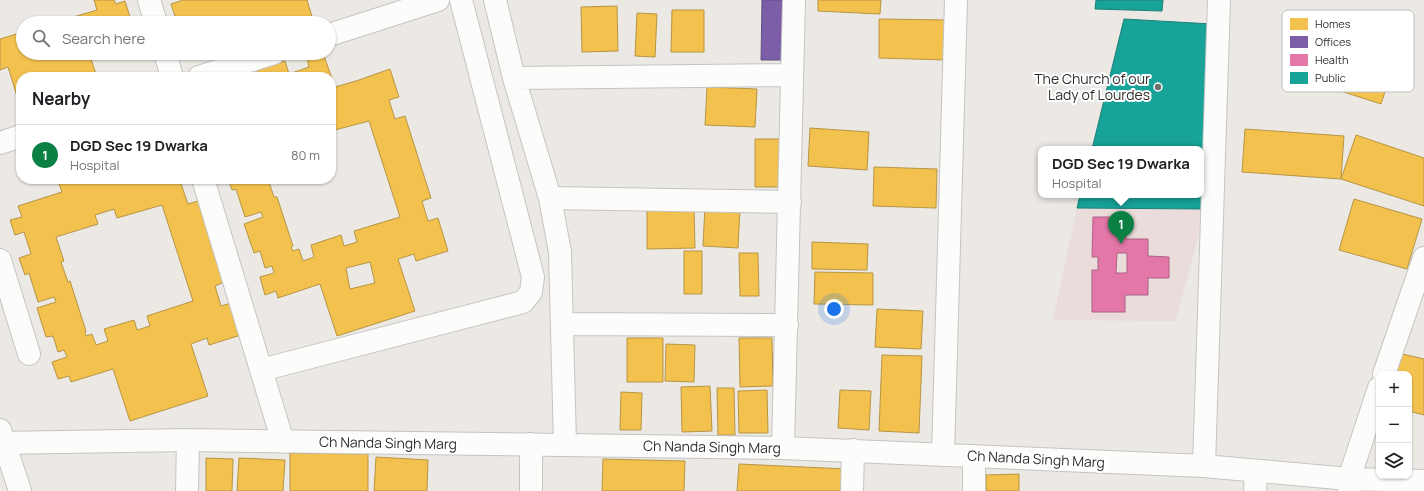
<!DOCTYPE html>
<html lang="en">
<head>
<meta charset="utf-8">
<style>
  body { margin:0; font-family:Manrope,sans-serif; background:#f6f6f6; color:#202124 }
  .controls { position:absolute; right:12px; bottom:12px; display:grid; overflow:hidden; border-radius:8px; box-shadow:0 1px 3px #0004 }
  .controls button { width:36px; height:36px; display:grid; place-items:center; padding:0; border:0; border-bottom:1px solid #e0e0e0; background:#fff; color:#202124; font:20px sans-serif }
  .you { position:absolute; left:834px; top:309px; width:14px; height:14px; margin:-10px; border:3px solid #fff; border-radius:50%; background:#1a73e8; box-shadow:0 0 0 6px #1a73e833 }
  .badge { display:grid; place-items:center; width:26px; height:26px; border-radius:50%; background:#0b8043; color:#fff; font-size:13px; font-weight:700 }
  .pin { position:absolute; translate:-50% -33px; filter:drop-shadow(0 1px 2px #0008) }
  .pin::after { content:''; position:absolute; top:21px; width:14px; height:12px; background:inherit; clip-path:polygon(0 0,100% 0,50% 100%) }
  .popup { position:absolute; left:1038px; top:146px; width:166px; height:52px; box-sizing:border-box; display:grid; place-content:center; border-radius:8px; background:#fff; filter:drop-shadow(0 1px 3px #0005); font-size:13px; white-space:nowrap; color:#757577 }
  .popup b { font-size:15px; color:#202124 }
  .popup::after { content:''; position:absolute; left:50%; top:100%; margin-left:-8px; border:8px solid transparent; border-top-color:#fff }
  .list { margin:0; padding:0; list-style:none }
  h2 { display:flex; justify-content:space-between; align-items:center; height:52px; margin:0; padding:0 16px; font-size:17px }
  h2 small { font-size:13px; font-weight:400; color:#757577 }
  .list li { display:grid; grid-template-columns:26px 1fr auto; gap:12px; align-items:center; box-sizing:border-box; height:60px; padding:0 16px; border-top:1px solid #e0e0e0 }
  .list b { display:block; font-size:15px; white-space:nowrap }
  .list p { margin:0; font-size:13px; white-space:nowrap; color:#757577 }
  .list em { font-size:13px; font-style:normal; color:#757577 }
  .icon { flex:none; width:22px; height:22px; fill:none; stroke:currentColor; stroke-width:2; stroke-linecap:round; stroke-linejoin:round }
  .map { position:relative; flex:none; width:1424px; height:491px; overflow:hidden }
  .search { position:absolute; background:#fff; box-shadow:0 1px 3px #0004; left:16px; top:16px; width:320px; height:44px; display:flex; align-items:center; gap:10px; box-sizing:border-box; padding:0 14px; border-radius:22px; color:#757577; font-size:15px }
  .panel { position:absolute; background:#fff; box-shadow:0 1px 3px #0004; left:16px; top:72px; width:320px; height:112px; border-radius:16px }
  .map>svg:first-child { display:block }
  .medical { fill:#e9dcdb }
  .homes { fill:#f2c14e; stroke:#b79544; fill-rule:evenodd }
  .offices { fill:#7b5ea7; stroke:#645083 }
  .health { fill:#e377a8; stroke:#ad6183; fill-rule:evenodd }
  .public { fill:#17a398; stroke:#1e8078 }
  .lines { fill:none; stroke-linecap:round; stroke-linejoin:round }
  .minor-casing { stroke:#c5c4c5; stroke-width:24 }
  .minor { stroke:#fcfcfb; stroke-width:22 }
  .poi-dot { fill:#706f6e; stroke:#fff; stroke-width:1.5 }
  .labels { text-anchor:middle; stroke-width:4; stroke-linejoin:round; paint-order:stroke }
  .poi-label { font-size:14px; fill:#2e2e2e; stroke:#fff; text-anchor:end }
  .street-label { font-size:14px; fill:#2e2e2e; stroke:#fff }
  .key { fill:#fff; stroke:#c0c0c0; stroke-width:1 }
  .key-label { font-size:11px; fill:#2e2e2e }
</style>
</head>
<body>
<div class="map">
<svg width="1424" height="491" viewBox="0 0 1424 491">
  <rect width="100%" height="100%" fill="#ece8e4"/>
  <path class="medical" d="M 1077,208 L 1205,209 L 1176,321 L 1053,320 Z"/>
  <path class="homes" d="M 94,0 L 114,0 L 116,4 L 125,1 L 132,23 L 53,23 L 97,10 Z
    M 183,0 L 308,0 L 307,0 L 314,23 L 231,23 L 230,19 L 217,23 L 190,23 L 188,18 L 177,22 L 171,4 Z
    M 818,0 L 881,0 L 880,14 L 818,11 Z
    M 617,6 L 618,51 L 582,52 L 581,7 Z
    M 672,10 L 704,10 L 704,52 L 671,52 Z
    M 637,13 L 657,14 L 655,57 L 635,56 Z
    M 879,19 L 947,20 L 946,60 L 879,58 Z
    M 23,32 L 23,53 L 89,53 L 97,77 L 21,77 L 21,109 L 8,67 L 0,70 L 0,39 Z
    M 1342,44 L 1395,61 L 1381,104 L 1328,87 Z
    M 310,53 L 323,53 L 335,87 L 356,81 L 390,69 L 399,97 L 389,100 L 395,119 L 405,116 L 431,198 L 422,201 L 428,221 L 438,218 L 448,251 L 416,261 L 414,254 L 398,259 L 415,311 L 337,336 L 320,284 L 278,298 L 276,291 L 265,295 L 260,277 L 274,273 L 272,266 L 265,268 L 260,251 L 254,253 L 244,224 L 263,217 L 261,212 L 245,217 L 236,189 L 232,190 L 228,179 L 268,179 L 274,197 L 277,197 L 293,246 L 291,247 L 293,251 L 299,249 L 303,261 L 314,257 L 311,245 L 341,235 L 344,246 L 357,242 L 354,231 L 400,217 L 369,121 L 331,131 L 331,77 L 259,77 L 257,70 L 285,61 L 289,74 L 309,67 L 306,54 ZM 370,262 L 375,283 L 350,289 L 346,268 Z
    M 707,87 L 757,89 L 755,127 L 705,125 Z
    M 810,128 L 869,132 L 867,170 L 808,166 Z
    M 1245,129 L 1344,136 L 1341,179 L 1242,172 Z
    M 1356,135 L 1424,158 L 1424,206 L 1341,179 Z
    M 755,139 L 783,139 L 783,187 L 755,187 Z
    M 874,167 L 937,169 L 936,208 L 873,206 Z
    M 64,179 L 191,179 L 191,181 L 181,184 L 188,204 L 198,201 L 224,282 L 215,286 L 221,306 L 231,303 L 241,335 L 209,345 L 207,338 L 191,344 L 208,396 L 130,421 L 113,369 L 71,382 L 69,376 L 58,379 L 52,362 L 67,357 L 64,350 L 58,352 L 53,336 L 46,337 L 37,308 L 56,302 L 54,297 L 38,302 L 29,273 L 25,275 L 19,258 L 31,254 L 24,232 L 15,235 L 10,220 L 22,217 L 18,206 L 62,192 L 59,184 L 65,182 ZM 162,205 L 193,301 L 147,316 L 150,326 L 137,330 L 134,320 L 104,329 L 108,341 L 96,345 L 92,334 L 86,336 L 85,332 L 86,331 L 70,281 L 68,282 L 61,262 L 64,261 L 56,237 L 98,224 L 95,215 L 114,209 L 117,218 Z
    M 1354,199 L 1422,219 L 1407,269 L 1339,250 Z
    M 705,206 L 740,208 L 738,248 L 703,246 Z
    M 694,207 L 695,248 L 647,249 L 647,208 Z
    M 812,242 L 868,244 L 867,270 L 812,269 Z
    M 684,251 L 702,251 L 702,294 L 684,294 Z
    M 739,253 L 758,253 L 759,296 L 740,296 Z
    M 815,272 L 873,273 L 873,305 L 814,304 Z
    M 877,309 L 923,311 L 921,349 L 875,347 Z
    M 627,338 L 663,338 L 663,382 L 627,382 Z
    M 739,338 L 772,338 L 773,386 L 740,387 Z
    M 666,344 L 695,345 L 694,382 L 665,381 Z
    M 1394,352 L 1424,359 L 1424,415 L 1409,411 L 1409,374 L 1389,374 Z
    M 882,355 L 922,356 L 919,433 L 879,431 Z
    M 710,386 L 712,431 L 682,432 L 681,387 Z
    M 717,388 L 734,388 L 735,435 L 718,435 Z
    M 767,390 L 768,433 L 739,433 L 738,391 Z
    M 840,390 L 871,391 L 869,430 L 838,428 Z
    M 621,392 L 642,393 L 641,430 L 620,430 Z
    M 290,453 L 368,454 L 368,491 L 290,491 Z
    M 376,457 L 428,460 L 427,491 L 374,491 Z
    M 206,458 L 233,459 L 232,491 L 206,491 Z
    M 239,458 L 285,460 L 283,491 L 237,491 Z
    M 603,459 L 685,461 L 684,491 L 602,491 Z
    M 739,464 L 846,469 L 845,491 L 737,491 Z
    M 1019,474 L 1019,491 L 986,491 L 986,475 Z"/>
  <path class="offices" d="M 762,0 L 786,0 L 786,60 L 761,60 Z"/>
  <path class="health" d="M 1093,217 L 1126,217 L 1126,239 L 1148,239 L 1148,256 L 1169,257 L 1169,278 L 1148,278 L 1148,295 L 1125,295 L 1125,312 L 1092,312 L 1092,270 L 1098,270 L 1098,257 L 1092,257 ZM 1117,253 L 1127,253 L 1127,273 L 1116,273 Z"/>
  <path class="public" d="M 1096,0 L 1163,0 L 1162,11 L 1095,9 Z
    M 1124,19 L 1212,24 L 1205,209 L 1077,208 L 1080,195 L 1201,195 L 1201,149 L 1092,149 Z"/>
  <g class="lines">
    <g class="minor-casing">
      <path id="minor" d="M 149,0 L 156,23
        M 495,0 L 514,78 L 550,198 L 560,252 L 565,444
        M 329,35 L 438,0
        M 165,53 L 172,77
        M 199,77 L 274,53
        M 514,78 L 792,75
        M 0,143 L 21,136
        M 203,179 L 283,442
        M 550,198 L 790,202
        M 0,260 L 29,354
        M 562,324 L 787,325
        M 261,370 L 523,302 L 531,292 L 533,277 L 461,0
        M 1384,374 L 1424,258
        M 0,430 L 20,491
        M 0,443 L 188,440 L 783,448 L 1204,466 L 1349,479 L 1424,481
        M 783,448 L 794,0
        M 943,455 L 956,0
        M 1204,466 L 1219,0
        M 187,491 L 188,440
        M 531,491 L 531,444
        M 852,491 L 853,450
        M 974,491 L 974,456
        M 1255,491 L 1256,471
        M 1349,491 L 1349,479 L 1379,388"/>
    </g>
    <use href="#minor" class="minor"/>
  </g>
  <circle class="poi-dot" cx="1158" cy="87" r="4"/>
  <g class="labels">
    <g class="poi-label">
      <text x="1150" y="84">The Church of our<tspan x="1150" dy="16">Lady of Lourdes</tspan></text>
    </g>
    <g class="street-label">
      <text transform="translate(388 443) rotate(1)" y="5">Ch Nanda Singh Marg</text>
      <text transform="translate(712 447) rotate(1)" y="5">Ch Nanda Singh Marg</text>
      <text transform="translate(1036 459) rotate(3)" y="5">Ch Nanda Singh Marg</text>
    </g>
  </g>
  <rect x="1282" y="10" width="132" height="82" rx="6" class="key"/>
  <rect x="1290" y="18" width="18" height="12" fill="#f2c14e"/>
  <rect x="1290" y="36" width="18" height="12" fill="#7b5ea7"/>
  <rect x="1290" y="54" width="18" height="12" fill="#e377a8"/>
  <rect x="1290" y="72" width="18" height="12" fill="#17a398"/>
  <g class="key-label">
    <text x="1315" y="28">Homes</text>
    <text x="1315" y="46">Offices</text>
    <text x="1315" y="64">Health</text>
    <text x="1315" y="82">Public</text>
  </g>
</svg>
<div class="controls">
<button>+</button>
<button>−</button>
<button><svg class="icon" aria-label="layers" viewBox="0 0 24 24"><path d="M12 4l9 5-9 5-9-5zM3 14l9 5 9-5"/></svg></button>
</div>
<div class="you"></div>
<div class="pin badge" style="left:1121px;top:244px">1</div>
<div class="popup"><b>DGD Sec 19 Dwarka</b>Hospital</div>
<div class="search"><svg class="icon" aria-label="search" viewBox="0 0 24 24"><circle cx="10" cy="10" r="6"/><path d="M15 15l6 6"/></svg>Search here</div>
<section class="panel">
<h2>Nearby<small></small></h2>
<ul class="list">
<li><span class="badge">1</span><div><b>DGD Sec 19 Dwarka</b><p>Hospital</p></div><em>80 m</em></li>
</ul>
</section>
</div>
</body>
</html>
